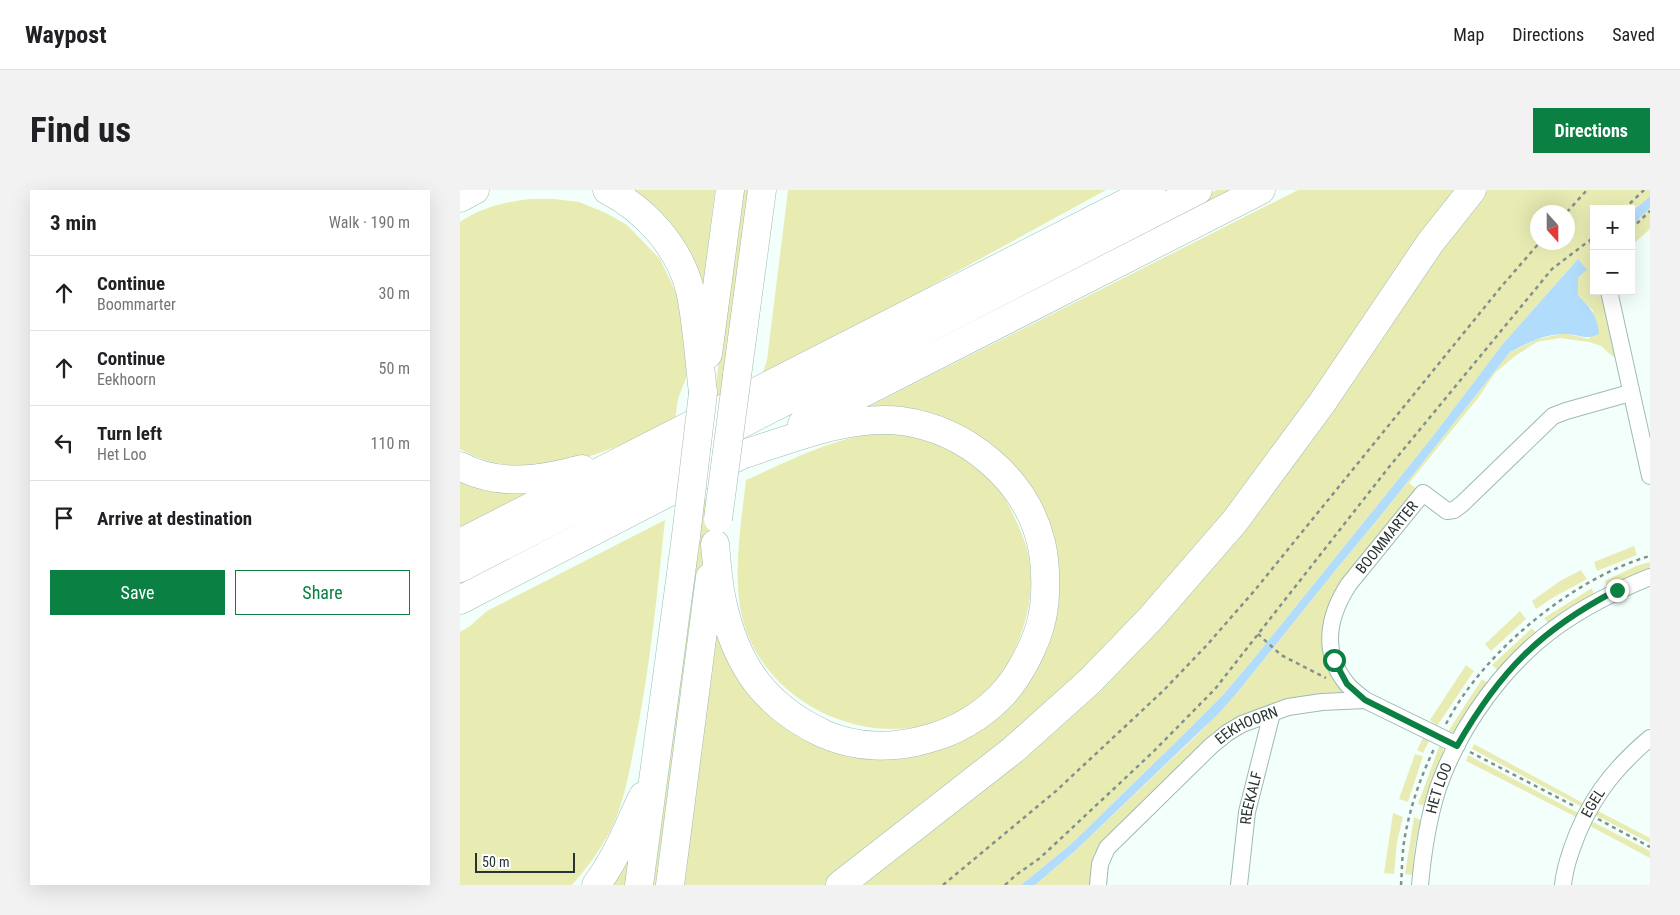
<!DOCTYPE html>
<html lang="en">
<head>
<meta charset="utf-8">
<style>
  body { margin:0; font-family:"Roboto Condensed",sans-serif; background:#f2f2f2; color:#202124 }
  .controls { position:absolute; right:15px; top:15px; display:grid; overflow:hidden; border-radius:0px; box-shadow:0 5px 20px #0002 }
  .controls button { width:45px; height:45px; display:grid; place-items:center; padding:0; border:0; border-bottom:1px solid #e0e0e0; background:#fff; color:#202124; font:25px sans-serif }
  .compass { position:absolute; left:1070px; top:15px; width:45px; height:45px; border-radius:50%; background:#fff; box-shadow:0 5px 20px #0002; rotate:159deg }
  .scale { position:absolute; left:15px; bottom:12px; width:100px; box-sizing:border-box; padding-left:5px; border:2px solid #283431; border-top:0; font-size:14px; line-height:18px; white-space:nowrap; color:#283431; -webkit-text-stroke:4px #fff; paint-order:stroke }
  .stop { position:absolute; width:15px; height:15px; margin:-11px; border:4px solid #0b8043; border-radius:50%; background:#fff }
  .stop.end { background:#0b8043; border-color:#fff; box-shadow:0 1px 5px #0008 }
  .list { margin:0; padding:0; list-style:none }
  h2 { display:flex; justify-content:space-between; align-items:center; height:65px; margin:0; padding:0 20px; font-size:21px }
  h2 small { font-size:16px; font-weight:400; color:#757577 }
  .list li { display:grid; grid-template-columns:32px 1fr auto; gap:15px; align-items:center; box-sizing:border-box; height:75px; padding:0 20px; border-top:1px solid #e0e0e0 }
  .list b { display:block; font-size:19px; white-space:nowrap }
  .list p { margin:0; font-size:16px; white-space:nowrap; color:#757577 }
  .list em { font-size:16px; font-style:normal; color:#757577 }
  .actions { display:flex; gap:10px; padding:15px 20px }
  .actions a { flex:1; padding:11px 0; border:1px solid #0b8043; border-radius:0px; text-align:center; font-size:18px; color:#0b8043 }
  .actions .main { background:#0b8043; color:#fff }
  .icon { flex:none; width:28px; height:28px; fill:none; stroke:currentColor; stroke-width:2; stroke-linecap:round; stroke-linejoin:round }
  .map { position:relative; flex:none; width:1190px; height:695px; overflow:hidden; border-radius:0px }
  header { display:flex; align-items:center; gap:30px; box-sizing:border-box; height:70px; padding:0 25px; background:#fff; border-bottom:1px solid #e0e0e0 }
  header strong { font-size:24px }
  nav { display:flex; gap:28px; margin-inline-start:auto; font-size:18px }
  .intro { display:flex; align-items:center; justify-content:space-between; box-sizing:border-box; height:120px; padding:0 30px }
  h1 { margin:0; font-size:35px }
  .button { padding:12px 22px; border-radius:0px; background:#0b8043; color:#fff; font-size:18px; font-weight:700 }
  main { display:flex; gap:30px; padding:0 30px }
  aside { flex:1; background:#fff; border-radius:0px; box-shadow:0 5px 20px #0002 }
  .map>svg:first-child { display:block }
  .green { fill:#e8ecb3; fill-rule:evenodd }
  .water { fill:#b2dcfb }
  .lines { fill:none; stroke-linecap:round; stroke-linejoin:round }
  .minor-casing { stroke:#9ebbb3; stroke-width:18 }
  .motorway-casing { stroke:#9ebbb3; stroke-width:29 }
  .path { stroke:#84908d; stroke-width:2.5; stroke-dasharray:4 4; stroke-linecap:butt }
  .minor { stroke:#fff; stroke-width:16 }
  .motorway { stroke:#fff; stroke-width:28 }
  .motorway-bridge-casing { stroke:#9ebbb3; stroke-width:29; stroke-linecap:butt }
  .motorway-bridge { stroke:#fff; stroke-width:28 }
  .route { stroke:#0b8043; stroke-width:6 }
  .labels { text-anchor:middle; stroke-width:4; stroke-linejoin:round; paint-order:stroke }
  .street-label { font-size:15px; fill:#283431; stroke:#fff }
</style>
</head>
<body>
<header>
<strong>Waypost</strong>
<nav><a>Map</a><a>Directions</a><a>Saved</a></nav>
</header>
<div class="intro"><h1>Find us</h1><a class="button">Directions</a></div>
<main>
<aside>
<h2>3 min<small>Walk · 190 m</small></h2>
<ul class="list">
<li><svg class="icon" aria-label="ahead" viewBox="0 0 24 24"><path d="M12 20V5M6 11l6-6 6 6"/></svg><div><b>Continue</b><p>Boommarter</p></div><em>30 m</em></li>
<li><svg class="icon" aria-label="ahead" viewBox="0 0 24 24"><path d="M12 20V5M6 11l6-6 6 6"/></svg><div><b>Continue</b><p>Eekhoorn</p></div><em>50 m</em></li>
<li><svg class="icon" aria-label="left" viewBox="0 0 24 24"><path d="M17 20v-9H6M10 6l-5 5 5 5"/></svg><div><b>Turn left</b><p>Het Loo</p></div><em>110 m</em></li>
<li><svg class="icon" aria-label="arrive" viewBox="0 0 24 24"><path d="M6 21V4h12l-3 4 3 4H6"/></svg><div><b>Arrive at destination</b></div></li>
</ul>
<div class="actions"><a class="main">Save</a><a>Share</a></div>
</aside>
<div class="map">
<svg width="1190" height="695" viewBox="0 0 1190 695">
  <rect width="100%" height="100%" fill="#f3fffb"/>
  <path class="green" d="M 165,0 L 255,0 L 240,118 Z
    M 282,0 L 299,0 L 272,201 L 254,209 Z
    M 328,0 L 646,0 L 434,116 L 302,185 L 307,170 Z
    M 757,0 L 774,0 L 547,113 L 684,37 Z
    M 838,0 L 1004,0 L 837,238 L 642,469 L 368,695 L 221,695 L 257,422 L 284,488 L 401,560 L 529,526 L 592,400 L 533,262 L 394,224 Z
    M 1028,0 L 1190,0 L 1190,6 L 1171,23 L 1171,19 L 1134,19 L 1134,101 L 1146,101 L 1158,171 L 1141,156 L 1129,152 L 1100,148 L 1077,152 L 1055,166 L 1035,183 L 1018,208 L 949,293 L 959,301 L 870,415 L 888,503 L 810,518 L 646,652 L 633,695 L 575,695 L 616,660 L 737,545 L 776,504 L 879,376 L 926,319 L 1050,162 L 1078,149 L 1104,143 L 1129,149 L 1133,121 L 1118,105 L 1118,69 L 1042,155 L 970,250 L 791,472 L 763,505 L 727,541 L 636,630 L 610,655 L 561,695 L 395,695 L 666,468 ZM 1078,22 L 1108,22 L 1108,52 L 1078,52 Z
    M 70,9 L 94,9 L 119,12 L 146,23 L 167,35 L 200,69 L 218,107 L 231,175 L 218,209 L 215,230 C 150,262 70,299 0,259 L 0,32 C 22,17 45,12 70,9 Z
    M 1190,18 L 1190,39 L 1171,56 L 1171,36 Z
    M 417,243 C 435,244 452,245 469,249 C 504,259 537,289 552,322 C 560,339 568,356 570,375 C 577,434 541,509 484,530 C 406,559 309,515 284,434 C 271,390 281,335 286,290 C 329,271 370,249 417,243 Z
    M 0,282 L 92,293 L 0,343 Z
    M 258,304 L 204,695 L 190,695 L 243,310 Z
    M 205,330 C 197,405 190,479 175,552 C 169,583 164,615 149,643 C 139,662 126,679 112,695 L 0,695 L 0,442 L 10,436 L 27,421 Z
    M 1174,356 L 1177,365 L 1137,381 L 1134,372 Z
    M 1190,372 L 1190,380 L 1148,399 L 1145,391 L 1176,376 Z
    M 1121,380 L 1127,389 L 1094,407 L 1076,419 L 1072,411 L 1100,391 Z
    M 1132,398 L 1134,405 L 1089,434 L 1084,428 Z
    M 1060,421 L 1066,429 L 1031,461 L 1025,454 Z
    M 1072,438 L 1077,444 L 1039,482 L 1032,475 Z
    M 1006,475 L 1014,481 L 977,536 L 970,530 Z
    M 1022,489 L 1029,494 L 998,540 L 990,543 L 989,540 Z
    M 964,546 L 970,549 L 963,563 L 957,560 Z
    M 1014,554 L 1123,613 L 1122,617 L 1012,559 Z
    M 983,556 L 983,566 L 965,616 L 958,614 L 979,557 Z
    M 955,564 L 963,566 L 948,612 L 939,609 Z
    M 1008,565 L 1120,624 L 1118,628 L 1006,571 Z
    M 1136,620 L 1190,648 L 1190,653 L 1133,624 Z
    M 933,623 L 943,627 L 937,652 L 934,684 L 924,683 Z
    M 954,627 L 961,630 L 955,656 L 952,685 L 945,684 Z
    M 1129,630 L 1190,661 L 1190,668 L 1128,635 Z
    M 176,643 L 168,695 L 149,695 Z"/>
  <path class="water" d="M 1190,6 L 1190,18 L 1171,36 L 1171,23 Z
    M 1118,69 L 1127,80 L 1118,87 L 1118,105 C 1130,118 1138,126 1139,144 C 1123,151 1121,144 1105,144 C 1086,143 1066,154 1050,162 L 926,319 L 879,376 L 776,504 L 759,523 L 616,660 L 575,695 L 561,695 L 610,655 L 636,630 L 727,541 L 763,505 L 791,472 L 970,250 L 1042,155 Z"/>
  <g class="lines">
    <g class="minor-casing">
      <g id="minor">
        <path d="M 1149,101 L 1190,286"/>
        <path id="s1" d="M 905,510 C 899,505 892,500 887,494 C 861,462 868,426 889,394 L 963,303 L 987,321 L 994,320 L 1002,314 L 1093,226 L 1106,221 L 1170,203"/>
        <path id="s2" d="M 638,695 L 640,674 L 647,658 L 751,556 L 767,543 L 782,534 L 828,517 L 862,512 L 905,510 L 997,555"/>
        <path id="s3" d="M 779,695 L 787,622 L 812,523"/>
        <path id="s4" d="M 960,695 C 963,662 968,629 978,598 C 1000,535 1045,473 1099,435 C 1127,415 1158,400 1190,387"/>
        <path id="s5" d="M 1103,695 C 1104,683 1107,673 1111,661 C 1127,613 1152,580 1190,548"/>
      </g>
    </g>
    <g class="motorway-casing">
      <path id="motorway" d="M 147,0 C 186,20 219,57 230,100 C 237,132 239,170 243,203
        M 0,8 L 15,0
        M 248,164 L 270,0
        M 277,186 L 302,0
        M 342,234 L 801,0
        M 0,276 C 38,297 82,290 122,279
        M 0,353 L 691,0
        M 255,354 C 257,374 258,395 263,415 C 277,477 306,517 364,544 C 396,558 433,559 467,549 C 494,542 520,527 540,507 C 558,489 577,453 582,428 C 587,406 586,373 581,352 C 565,288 506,240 442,231 C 388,225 334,248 284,264
        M 0,378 L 738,0
        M 0,410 L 283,264
        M 136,695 C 158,666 167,638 183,606
        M 179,695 L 226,346
        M 210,695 L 250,387
        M 380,695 L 553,560 L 630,491 L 690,429 L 775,331 L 862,213 L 970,53 L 1012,0"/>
    </g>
    <path class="path" d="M 1164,19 L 1184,0
      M 1107,22 L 1127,0
      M 1171,39 L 1190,21
      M 1130,51 L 1134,60
      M 798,444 L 821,465 L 866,488
      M 986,534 C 1023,462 1113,388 1190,366
      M 1010,562 L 1116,617
      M 1138,629 L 1190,657
      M 483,695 L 596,601 L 703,501 L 747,455 L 795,400 L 1041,97 L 1080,52
      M 545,695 L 556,685 L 580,668 L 693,562 L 755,499 L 929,277 L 1092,79 L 1134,47
      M 941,695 C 942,681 942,666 944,652 C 949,620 960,588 974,559"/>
    <use href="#minor" class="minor"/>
    <use href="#motorway" class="motorway"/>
    <g class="motorway-bridge-casing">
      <path id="motorway-bridge" d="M 258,329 L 277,186
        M 226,346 L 243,203"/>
    </g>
    <use href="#motorway-bridge" class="motorway-bridge"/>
  </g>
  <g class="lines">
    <path class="route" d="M 874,470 L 887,494 L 905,510 L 997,556 C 1040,481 1080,440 1157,400"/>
  </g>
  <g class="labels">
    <g class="street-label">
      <text dy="5" stroke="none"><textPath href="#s1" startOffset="192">BOOMMARTER</textPath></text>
      <text dy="5" stroke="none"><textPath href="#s2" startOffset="226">EEKHOORN</textPath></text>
      <text dy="5" stroke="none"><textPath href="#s4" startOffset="99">HET LOO</textPath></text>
      <text dy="5" stroke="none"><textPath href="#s3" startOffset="88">REEKALF</textPath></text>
      <text dy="5" stroke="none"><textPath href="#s5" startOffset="88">EGEL</textPath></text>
    </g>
  </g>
</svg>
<div class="controls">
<button>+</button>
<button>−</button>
</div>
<svg class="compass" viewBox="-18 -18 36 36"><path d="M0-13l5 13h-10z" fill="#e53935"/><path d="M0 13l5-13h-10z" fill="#757577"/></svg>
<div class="scale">50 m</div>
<div class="stop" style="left:874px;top:470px"></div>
<div class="stop end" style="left:1157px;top:400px"></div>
</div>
</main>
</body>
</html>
